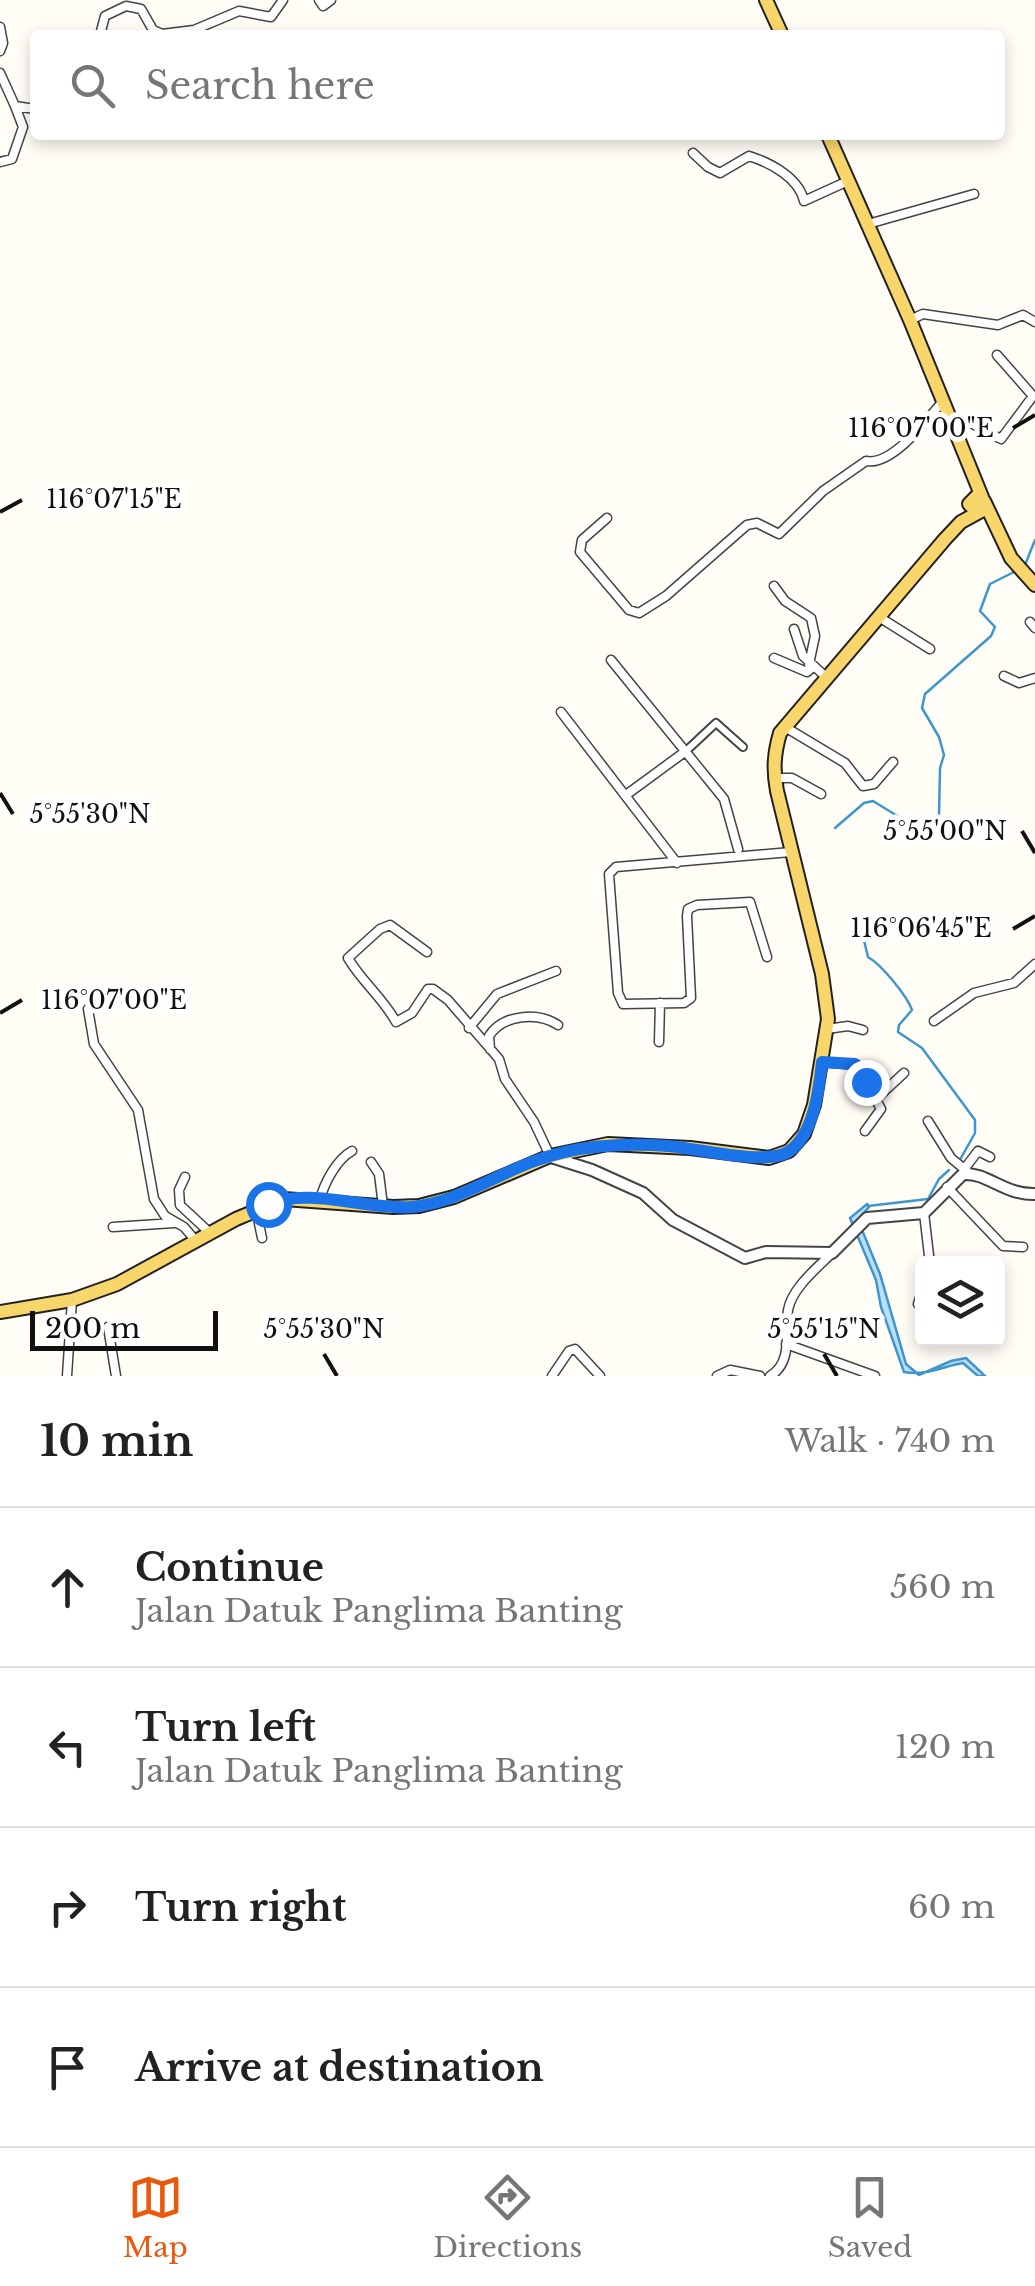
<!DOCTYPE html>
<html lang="en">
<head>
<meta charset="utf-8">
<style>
  body { margin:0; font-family:"Libre Baskerville",serif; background:#f6f6f6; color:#222 }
  .controls { position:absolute; right:30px; bottom:30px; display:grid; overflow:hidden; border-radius:10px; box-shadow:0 5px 15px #0003 }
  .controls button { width:90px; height:90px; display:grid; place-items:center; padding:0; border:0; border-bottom:2px solid #e0e0e0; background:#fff; color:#222; font:50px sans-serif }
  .scale { position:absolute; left:30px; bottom:25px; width:188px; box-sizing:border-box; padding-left:10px; border:5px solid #111; border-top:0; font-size:28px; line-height:35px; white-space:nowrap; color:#111; -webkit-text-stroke:8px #fff; paint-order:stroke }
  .stop { position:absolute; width:30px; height:30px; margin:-22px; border:8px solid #1a73e8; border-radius:50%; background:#fff }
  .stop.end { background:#1a73e8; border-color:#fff; box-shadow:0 2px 10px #0008 }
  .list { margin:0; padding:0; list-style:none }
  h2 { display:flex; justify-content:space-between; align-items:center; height:130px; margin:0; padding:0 40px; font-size:42px }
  h2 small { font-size:32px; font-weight:400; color:#767676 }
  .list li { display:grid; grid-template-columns:65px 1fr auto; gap:30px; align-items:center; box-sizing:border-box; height:160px; padding:0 40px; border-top:2px solid #e0e0e0 }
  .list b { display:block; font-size:38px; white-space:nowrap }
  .list p { margin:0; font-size:32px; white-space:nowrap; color:#767676 }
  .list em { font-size:32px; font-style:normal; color:#767676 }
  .icon { flex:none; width:55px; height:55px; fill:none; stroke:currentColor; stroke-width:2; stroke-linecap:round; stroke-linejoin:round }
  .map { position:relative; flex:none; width:1035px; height:1376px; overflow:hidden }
  .search { position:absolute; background:#fff; box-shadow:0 5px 15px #0003; left:30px; right:30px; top:30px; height:110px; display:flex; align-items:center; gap:25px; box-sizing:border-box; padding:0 35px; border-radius:10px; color:#767676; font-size:38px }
  .sheet { height:770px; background:#fff }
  nav { display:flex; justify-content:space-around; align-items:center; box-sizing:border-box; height:140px; border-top:2px solid #e0e0e0; background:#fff; font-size:28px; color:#767676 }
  nav a { display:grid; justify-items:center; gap:5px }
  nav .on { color:#ea580c }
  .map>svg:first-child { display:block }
  .water { fill:#b9e0f7; stroke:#3f96cf; stroke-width:2.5 }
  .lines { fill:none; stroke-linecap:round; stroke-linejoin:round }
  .stream { stroke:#3f96cf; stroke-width:2.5 }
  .pedestrian-casing { stroke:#444; stroke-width:10 }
  .minor-casing { stroke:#444; stroke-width:11 }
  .tertiary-casing { stroke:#444; stroke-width:14 }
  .primary-casing { stroke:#222; stroke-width:16 }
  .pedestrian { stroke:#fff; stroke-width:6 }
  .minor { stroke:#fff; stroke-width:8 }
  .tertiary { stroke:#fff; stroke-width:10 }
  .primary { stroke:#f9d66b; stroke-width:12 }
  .route { stroke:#1a73e8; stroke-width:12 }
  .ticks { fill:none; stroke:#111; stroke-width:4 }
  .ticks-label { font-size:25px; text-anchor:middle; fill:#111; stroke:#fff; stroke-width:10; stroke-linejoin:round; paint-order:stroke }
</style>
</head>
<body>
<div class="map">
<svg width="1035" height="1376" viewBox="0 0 1035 1376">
  <rect width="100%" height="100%" fill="#fffdf5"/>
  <path class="water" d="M 867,1204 L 869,1207 L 858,1220 L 880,1274 L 906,1364 L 919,1375 L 951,1361 L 966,1358 L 985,1376 L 978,1376 L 963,1363 C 941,1367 925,1376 904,1372 L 881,1307 L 876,1280 L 850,1218 Z"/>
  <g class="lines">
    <path class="stream" d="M 1025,565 L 1035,540
      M 835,828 L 864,803 L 873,801 L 912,825 L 939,815 L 940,768 L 944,755 L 939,737 L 922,708 L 925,694 L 991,636 L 995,627 L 980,611 L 990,584 L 1014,572
      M 862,932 L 868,957 C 882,965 907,996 912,1010 L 899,1025 L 898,1032 L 922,1048 L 975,1120 L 975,1133 L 961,1158
      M 868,1206 L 928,1199 L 939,1179 L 949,1170"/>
    <g class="pedestrian-casing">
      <path id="pedestrian" d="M 686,751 L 716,723 L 743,747"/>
    </g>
    <g class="minor-casing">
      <path id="minor" d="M 319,0 L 323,6 L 331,0
        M 0,27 L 3,43 L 0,51
        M 100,35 L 105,16 L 126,6 L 141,9 L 153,30 L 162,34 L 194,30 L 239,11 L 271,17 L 283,0
        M 0,73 L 15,106 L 35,109
        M 693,153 L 708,167 L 720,173 L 749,156 C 771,163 799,178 804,201 L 848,181
        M 0,162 L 12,159 L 23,127 L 15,106
        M 868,224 L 974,194
        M 910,320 L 923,314 L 998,325 L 1023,315 L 1035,322
        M 954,424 L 967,421 L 1001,439 L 1033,396 L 997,355
        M 607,518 L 582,540 L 580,552 L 629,610 L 639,613 L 666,596 L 747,525 L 757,523 L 779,534 L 823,491 L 866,461 C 892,466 927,420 943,401
        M 774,586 L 785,601 L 811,618 L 815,636 L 809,664
        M 879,617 L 930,649
        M 1030,622 L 1035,628
        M 794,629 L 803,656 L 826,677
        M 774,658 L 807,672 L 813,667
        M 611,660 L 724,799 L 738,849
        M 1004,676 L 1019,683 L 1035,678
        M 561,712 L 677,863
        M 785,727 L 845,763 L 863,786 L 874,784 L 893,762
        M 775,778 L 792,778 L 821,794
        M 626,795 L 686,751
        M 427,952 L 390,925 L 380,929 L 348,958 C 362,982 383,998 396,1022 L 412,1013 L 428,989 L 433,989 L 448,1000 L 499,1059 L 505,1079 L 534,1122 L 550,1156
        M 767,957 L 750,902 L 697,905 L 688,909 L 687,916 L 691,998 L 684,1003 L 623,1004 L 618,993 L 609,874 L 616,867 L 791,852
        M 88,1009 L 94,1044 L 138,1110 L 154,1199 L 165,1216 L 184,1227 L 196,1241
        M 934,1021 L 974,993 L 1014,983 L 1035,964
        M 469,1028 L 497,994 L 556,971
        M 827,1029 L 848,1026 L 863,1030
        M 659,1042 L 660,1003
        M 490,1049 L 489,1036 C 503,1014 538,1012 558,1025
        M 822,1062 L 857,1065 L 881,1109 L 865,1131
        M 877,1098 L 904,1073
        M 928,1121 L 951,1158 L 969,1173
        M 371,1162 L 379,1174 L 383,1206
        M 965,1168 L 978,1151 L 990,1157
        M 185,1177 L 179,1190 L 180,1205 L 210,1233
        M 947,1187 L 1003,1246 L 1023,1247
        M 320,1200 C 324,1183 337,1159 352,1151
        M 256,1209 L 262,1238
        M 924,1213 L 930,1264
        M 113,1227 L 174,1223
        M 918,1304 L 922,1291
        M 108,1327 L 116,1376
        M 786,1344 L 875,1376
        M 67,1376 L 72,1300
        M 552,1376 L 569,1351 L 575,1349 L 600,1376
        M 717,1376 L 730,1370 L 760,1376
        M 770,1376 C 793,1363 785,1332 788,1310 C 792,1288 817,1268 832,1253"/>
    </g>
    <g class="tertiary-casing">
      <path id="tertiary" d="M 551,1157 L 592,1170 L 643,1193 L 673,1220 L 745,1258 L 766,1252 L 832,1253 L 867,1218 L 924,1213 L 963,1174 C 987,1172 1004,1195 1035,1194"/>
    </g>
    <g class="primary-casing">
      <path id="primary" d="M 766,0 L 782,35
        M 828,135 L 910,320 L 982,497
        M 985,503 L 1011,558 L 1035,585
        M 0,1312 L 72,1300 L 117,1284 L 236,1219 L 284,1199 L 393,1207 L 419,1206 L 454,1197 L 550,1156 L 608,1144 L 690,1148 L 769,1158 L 789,1151 L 804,1134 L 814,1105 L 828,1019 L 822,974 L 777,791 C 773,770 774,754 780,733 L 945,539 L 961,522 L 983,510 L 984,501 L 977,496 L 969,504 L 977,512"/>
    </g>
    <use href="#pedestrian" class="pedestrian"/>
    <use href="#minor" class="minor"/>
    <use href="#tertiary" class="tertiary"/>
    <use href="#primary" class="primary"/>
  </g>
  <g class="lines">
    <path class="route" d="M 268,1204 C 313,1187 364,1210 411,1207 C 455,1203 492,1177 532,1162 C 576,1145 621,1143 668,1146 C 696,1148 765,1166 788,1152 C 814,1135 819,1089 822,1062 L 855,1064 L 866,1082"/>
  </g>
  <path class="ticks" d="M 1013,428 L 1035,415M 0,512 L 22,500M 0,793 L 13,814M 1022,831 L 1035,853M 1013,929 L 1035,916M 0,1013 L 22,1000M 324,1354 L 337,1376M 824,1354 L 837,1376"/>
  <g class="ticks-label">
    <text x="921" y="437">116°07'00"E</text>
    <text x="114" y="508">116°07'15"E</text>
    <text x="90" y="823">5°55'30"N</text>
    <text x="945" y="840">5°55'00"N</text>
    <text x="921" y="937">116°06'45"E</text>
    <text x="114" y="1009">116°07'00"E</text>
    <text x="324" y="1338">5°55'30"N</text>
    <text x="824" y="1338">5°55'15"N</text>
  </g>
</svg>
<div class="controls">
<button><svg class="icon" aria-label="layers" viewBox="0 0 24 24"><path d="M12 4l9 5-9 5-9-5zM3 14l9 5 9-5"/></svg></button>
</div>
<div class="scale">200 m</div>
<div class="stop" style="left:268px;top:1204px"></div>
<div class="stop end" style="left:866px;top:1082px"></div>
<div class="search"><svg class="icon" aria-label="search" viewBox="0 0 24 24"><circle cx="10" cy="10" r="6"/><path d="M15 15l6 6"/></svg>Search here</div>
</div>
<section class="sheet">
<h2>10 min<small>Walk · 740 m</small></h2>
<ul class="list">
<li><svg class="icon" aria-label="ahead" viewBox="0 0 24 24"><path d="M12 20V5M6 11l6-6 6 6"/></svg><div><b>Continue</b><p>Jalan Datuk Panglima Banting</p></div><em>560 m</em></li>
<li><svg class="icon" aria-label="left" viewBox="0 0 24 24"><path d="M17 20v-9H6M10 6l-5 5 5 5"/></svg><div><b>Turn left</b><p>Jalan Datuk Panglima Banting</p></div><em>120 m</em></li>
<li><svg class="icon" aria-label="right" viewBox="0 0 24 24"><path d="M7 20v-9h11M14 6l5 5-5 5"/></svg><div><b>Turn right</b></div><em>60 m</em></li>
<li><svg class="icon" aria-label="arrive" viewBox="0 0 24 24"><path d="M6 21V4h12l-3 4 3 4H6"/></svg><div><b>Arrive at destination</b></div></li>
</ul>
</section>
<nav>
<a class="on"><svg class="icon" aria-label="map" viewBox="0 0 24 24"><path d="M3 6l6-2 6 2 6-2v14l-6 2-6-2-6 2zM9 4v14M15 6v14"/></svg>Map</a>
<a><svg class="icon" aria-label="directions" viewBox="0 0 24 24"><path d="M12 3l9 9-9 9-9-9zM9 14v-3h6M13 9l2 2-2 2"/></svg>Directions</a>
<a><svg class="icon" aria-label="saved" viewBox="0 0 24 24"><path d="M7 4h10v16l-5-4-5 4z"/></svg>Saved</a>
</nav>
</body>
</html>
